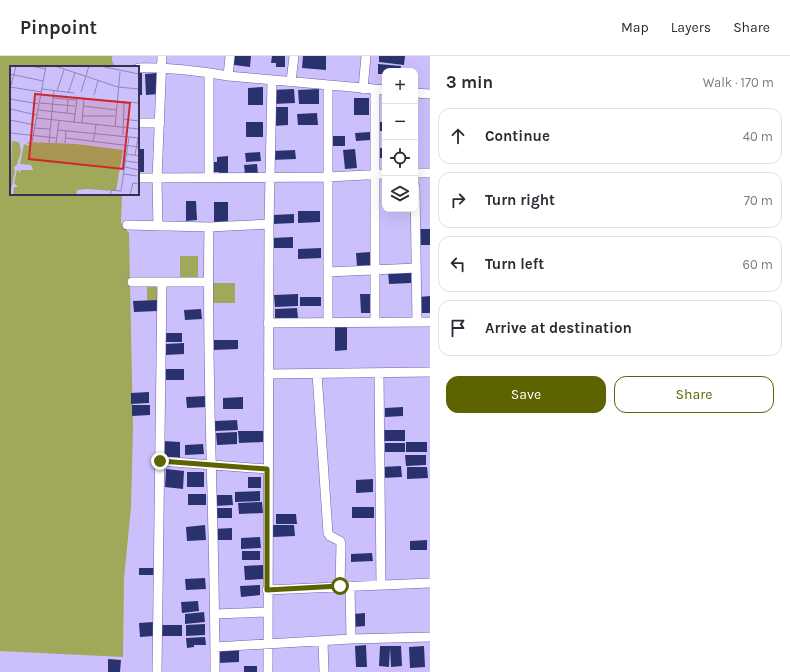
<!DOCTYPE html>
<html lang="en">
<head>
<meta charset="utf-8">
<style>
  body { margin:0; font-family:Karla,sans-serif; background:#f2f2f3; color:#2b2b33 }
  .controls { position:absolute; right:12px; top:12px; display:grid; overflow:hidden; border-radius:8px; box-shadow:0 4px 16px #0002 }
  .controls button { width:36px; height:36px; display:grid; place-items:center; padding:0; border:0; border-bottom:1px solid #e1e1e2; background:#fff; color:#2b2b33; font:20px sans-serif }
  .stop { position:absolute; width:12px; height:12px; margin:-9px; border:3px solid #5c6300; border-radius:50%; background:#fff }
  .stop.end { background:#5c6300; border-color:#fff; box-shadow:0 1px 4px #0008 }
  .list { margin:0; padding:0; list-style:none }
  h2 { display:flex; justify-content:space-between; align-items:center; height:52px; margin:0; padding:0 16px; font-size:17px }
  h2 small { font-size:13px; font-weight:400; color:#7c7c81 }
  .list li { display:grid; grid-template-columns:26px 1fr auto; gap:12px; align-items:center; box-sizing:border-box; height:56px; margin:0 8px 8px; padding:0 8px; border:1px solid #e1e1e2; border-radius:12px }
  .list b { display:block; font-size:15px; white-space:nowrap }
  .list em { font-size:13px; font-style:normal; color:#7c7c81 }
  .actions { display:flex; gap:8px; padding:12px 16px }
  .actions a { flex:1; padding:9px 0; border:1px solid #5c6300; border-radius:12px; text-align:center; font-size:14px; color:#5c6300 }
  .actions .main { background:#5c6300; color:#fff }
  .icon { flex:none; width:22px; height:22px; fill:none; stroke:currentColor; stroke-width:2; stroke-linecap:round; stroke-linejoin:round }
  .map { position:relative; flex:none; width:430px; height:616px; overflow:hidden }
  header { display:flex; align-items:center; gap:24px; box-sizing:border-box; height:56px; padding:0 20px; background:#fff; border-bottom:1px solid #e1e1e2 }
  header strong { font-size:19px }
  nav { display:flex; gap:22px; margin-inline-start:auto; font-size:14px }
  main { display:flex }
  aside { flex:1; background:#fff }
  .map>svg:first-child { display:block }
  .green { fill:#a0a959 }
  .building { fill:#2a316f }
  .lines { fill:none; stroke-linecap:round; stroke-linejoin:round }
  .minor-casing { stroke:#7160a5; stroke-width:10 }
  .minor { stroke:#fff; stroke-width:9 }
  .route { stroke:#5c6300; stroke-width:5 }
  .inset-road { fill:none; stroke:#9086b6; stroke-width:1 }
  .view { fill:#ce282a; fill-opacity:0.15; stroke:#ce282a; stroke-width:2 }
  .inset-edge { fill:none; stroke:#37304e; stroke-width:2 }
</style>
</head>
<body>
<header>
<strong>Pinpoint</strong>
<nav><a>Map</a><a>Layers</a><a>Share</a></nav>
</header>
<main>
<div class="map">
<svg width="430" height="616" viewBox="0 0 430 616">
  <rect width="100%" height="100%" fill="#ccc0fc"/>
  <path class="green" d="M 0,0 L 112,0 L 112,5 L 115,11 L 11,11 L 11,138 L 122,138 L 121,167 L 129,177 L 133,372 L 131,451 L 124,523 L 123,601 L 0,595 Z
    M 180,200 L 198,200 L 198,223 L 180,223 Z
    M 212,227 L 235,227 L 235,247 L 212,247 Z
    M 147,230 L 158,230 L 158,244 L 147,245 Z"/>
  <path class="building" d="M 234,0 L 251,0 L 250,11 L 234,9 Z
    M 272,0 L 285,0 L 285,11 L 276,11 L 276,7 L 271,7 Z
    M 303,0 L 326,0 L 326,14 L 302,12 Z
    M 379,0 L 405,0 L 404,9 L 379,6 Z
    M 378,8 L 401,10 L 400,15 L 385,15 L 385,18 L 378,18 Z
    M 138,17 L 142,17 L 142,39 L 138,39 Z
    M 157,17 L 158,38 L 146,39 L 145,18 Z
    M 263,31 L 263,49 L 248,49 L 248,32 Z
    M 294,33 L 295,47 L 273,48 L 272,34 Z
    M 319,33 L 319,48 L 299,48 L 298,34 Z
    M 354,42 L 369,42 L 369,59 L 354,59 Z
    M 272,51 L 288,51 L 288,69 L 273,70 Z
    M 317,57 L 318,69 L 298,69 L 297,58 Z
    M 246,66 L 263,66 L 263,81 L 246,81 Z
    M 379,66 L 385,66 L 385,75 L 379,75 Z
    M 370,76 L 371,84 L 356,85 L 355,77 Z
    M 331,80 L 345,80 L 345,90 L 331,90 Z
    M 379,92 L 385,92 L 385,102 L 379,102 Z
    M 138,93 L 144,93 L 144,116 L 138,116 Z
    M 355,93 L 357,112 L 345,113 L 343,94 Z
    M 295,94 L 296,103 L 272,104 L 272,95 Z
    M 260,96 L 261,105 L 246,106 L 245,97 Z
    M 228,100 L 228,118 L 219,118 L 219,116 L 212,116 L 212,106 L 217,106 L 217,101 Z
    M 257,108 L 258,118 L 245,119 L 244,109 Z
    M 186,145 L 196,145 L 197,164 L 186,165 Z
    M 214,146 L 228,146 L 228,166 L 214,166 Z
    M 298,155 L 320,155 L 320,166 L 298,167 Z
    M 294,158 L 294,167 L 273,168 L 273,159 Z
    M 419,173 L 430,173 L 430,189 L 419,189 Z
    M 293,181 L 293,192 L 272,192 L 272,182 Z
    M 321,192 L 321,202 L 298,203 L 298,193 Z
    M 371,196 L 372,209 L 357,210 L 356,197 Z
    M 411,214 L 411,227 L 389,228 L 388,215 Z
    M 298,238 L 298,250 L 275,251 L 274,239 Z
    M 360,238 L 372,238 L 372,257 L 361,257 Z
    M 430,240 L 430,257 L 420,257 L 419,241 Z
    M 300,241 L 321,241 L 321,250 L 300,250 Z
    M 158,244 L 158,255 L 134,256 L 133,245 Z
    M 297,252 L 298,262 L 275,262 L 275,253 Z
    M 201,253 L 202,263 L 185,264 L 184,254 Z
    M 347,269 L 347,294 L 335,295 L 335,270 Z
    M 166,277 L 182,277 L 182,286 L 166,286 Z
    M 213,284 L 238,284 L 238,293 L 213,294 Z
    M 184,287 L 184,298 L 165,299 L 165,288 Z
    M 165,313 L 184,313 L 184,324 L 166,324 Z
    M 149,336 L 149,347 L 131,348 L 131,337 Z
    M 207,340 L 207,351 L 187,352 L 186,341 Z
    M 243,341 L 243,353 L 223,353 L 223,342 Z
    M 132,349 L 150,349 L 150,359 L 132,360 Z
    M 403,351 L 403,360 L 385,361 L 385,352 Z
    M 237,364 L 238,374 L 215,375 L 215,365 Z
    M 383,374 L 405,374 L 405,385 L 384,385 Z
    M 238,375 L 263,375 L 263,386 L 239,387 Z
    M 237,376 L 237,388 L 217,389 L 216,377 Z
    M 163,385 L 180,386 L 180,402 L 163,401 Z
    M 406,386 L 427,386 L 427,396 L 406,396 Z
    M 385,387 L 405,387 L 405,396 L 385,396 Z
    M 203,388 L 204,398 L 185,399 L 185,389 Z
    M 405,399 L 426,399 L 426,409 L 406,410 Z
    M 401,410 L 402,421 L 382,422 L 381,411 Z
    M 407,411 L 427,411 L 428,422 L 407,423 Z
    M 166,413 L 184,415 L 183,433 L 165,431 Z
    M 187,416 L 204,416 L 204,431 L 187,431 Z
    M 248,421 L 261,421 L 261,432 L 248,432 Z
    M 373,423 L 373,436 L 356,437 L 356,424 Z
    M 260,435 L 260,445 L 235,446 L 235,436 Z
    M 188,438 L 206,438 L 206,449 L 188,449 Z
    M 213,439 L 232,439 L 233,449 L 214,450 Z
    M 262,446 L 263,457 L 239,458 L 238,447 Z
    M 352,451 L 374,451 L 374,462 L 352,462 Z
    M 216,452 L 232,452 L 232,462 L 216,462 Z
    M 276,458 L 296,458 L 297,468 L 276,468 Z
    M 205,469 L 206,484 L 187,485 L 186,471 Z
    M 273,469 L 294,469 L 295,480 L 273,481 Z
    M 232,472 L 232,484 L 213,484 L 213,473 Z
    M 260,481 L 261,492 L 241,493 L 241,482 Z
    M 427,484 L 427,494 L 410,494 L 410,485 Z
    M 242,495 L 260,495 L 260,504 L 242,504 Z
    M 372,497 L 373,505 L 351,506 L 351,498 Z
    M 263,509 L 264,523 L 245,524 L 244,510 Z
    M 139,512 L 154,512 L 154,519 L 139,519 Z
    M 205,522 L 206,533 L 186,534 L 185,523 Z
    M 260,529 L 260,539 L 241,541 L 240,530 Z
    M 198,545 L 199,555 L 182,557 L 181,546 Z
    M 204,556 L 205,566 L 185,568 L 185,558 Z
    M 365,557 L 365,570 L 353,571 L 353,558 Z
    M 153,566 L 153,580 L 140,581 L 139,567 Z
    M 205,568 L 205,579 L 186,580 L 186,569 Z
    M 162,569 L 182,569 L 182,580 L 162,580 Z
    M 205,581 L 206,589 L 194,589 L 194,591 L 187,592 L 186,582 Z
    M 366,589 L 367,611 L 356,611 L 355,590 Z
    M 380,590 L 401,590 L 402,610 L 391,611 L 390,592 L 389,611 L 379,610 Z
    M 424,590 L 425,611 L 410,612 L 409,591 Z
    M 239,593 L 239,606 L 218,607 L 217,594 Z
    M 108,603 L 121,604 L 120,616 L 108,616 Z
    M 244,610 L 257,610 L 257,616 L 244,616 Z"/>
  <g class="lines">
    <g class="minor-casing">
      <path id="minor" d="M 138,12 C 168,11 198,15 228,20 L 385,34
        M 209,17 L 209,121
        M 228,20 L 230,0
        M 291,26 L 294,0
        M 363,33 L 366,0
        M 375,34 L 375,266
        M 415,37 L 430,38
        M 138,67 L 160,67
        M 415,117 L 430,117
        M 138,122 L 328,121 L 385,118
        M 415,131 L 417,266
        M 127,169 L 209,171 L 269,168
        M 158,170 L 157,123 L 162,0
        M 209,171 C 206,320 215,468 215,616
        M 328,216 L 416,212
        M 132,226 L 208,226
        M 268,267 L 430,266
        M 328,267 L 328,30
        M 379,317 L 381,529
        M 268,318 L 430,316
        M 317,318 L 328,477 L 330,480 L 340,485 L 341,488 L 340,530
        M 160,405 L 267,413
        M 350,530 L 351,583
        M 267,534 L 430,527
        M 215,558 L 267,556
        M 323,585 L 324,616
        M 215,591 L 351,583 L 430,581
        M 157,616 L 162,226
        M 268,616 L 269,168 L 272,25"/>
    </g>
    <use href="#minor" class="minor"/>
  </g>
  <g class="lines">
    <path class="route" d="M 160,405 L 267,413 L 267,534 L 340,530"/>
  </g>
  <g transform="translate(10 10)">
    <rect width="129" height="129" fill="#ccc0fc"/>
    <path d="M 2,75 L 9,76 L 11,85 L 7,99 L 4,101 L 5,105 L 0,129 ZM 17,76 L 66,78 L 113,84 L 106,125 L 76,123 L 67,124 L 66,129 L 3,129 L 4,121 L 8,121 L 4,117 L 7,104 L 11,107 L 10,104 L 23,104 L 21,99 L 10,98 L 14,78 L 20,80 Z" fill="#a0a959"/>
    <path class="inset-road" d="M 21,0 L 36,3M 45,0 L 108,21 L 129,23M 90,0 L 129,8M 0,8 L 33,15M 0,21 L 32,26M 0,23 L 6,0M 32,23 L 64,27M 47,25 L 54,4M 71,26 L 79,0M 58,27 L 65,7M 84,29 L 88,15M 43,32 L 66,34M 0,33 L 29,38M 30,37 L 65,40M 73,40 L 106,44M 0,43 L 27,49M 28,44 L 65,48M 57,47 L 58,33M 72,50 L 105,50M 27,52 L 129,63M 113,53 L 129,55M 0,54 L 25,59M 64,57 L 67,32 L 129,37M 72,57 L 74,32M 105,61 L 110,6M 24,62 L 40,63M 48,64 L 129,72M 0,67 L 47,72M 113,69 L 114,37M 56,72 L 129,81M 22,76 L 36,0M 83,76 L 86,59M 39,77 L 44,24M 46,77 L 49,55M 55,77 L 56,65M 117,88 L 129,90M 125,89 L 128,72M 116,95 L 129,97M 115,101 L 129,104M 114,108 L 127,110M 100,129 L 102,124 L 111,125 L 119,71M 120,129 L 123,117 L 129,118"/>
    <path class="view" d="M 25,28 L 120,37 L 113,103 L 19,93 Z"/>
    <rect width="129" height="129" class="inset-edge"/>
  </g>
</svg>
<div class="controls">
<button>+</button>
<button>−</button>
<button><svg class="icon" aria-label="locate" viewBox="0 0 24 24"><circle cx="12" cy="12" r="6"/><path d="M12 2v4M12 18v4M2 12h4M18 12h4"/></svg></button>
<button><svg class="icon" aria-label="layers" viewBox="0 0 24 24"><path d="M12 4l9 5-9 5-9-5zM3 14l9 5 9-5"/></svg></button>
</div>
<div class="stop" style="left:340px;top:530px"></div>
<div class="stop end" style="left:160px;top:405px"></div>
</div>
<aside>
<h2>3 min<small>Walk · 170 m</small></h2>
<ul class="list">
<li><svg class="icon" aria-label="ahead" viewBox="0 0 24 24"><path d="M12 20V5M6 11l6-6 6 6"/></svg><div><b>Continue</b></div><em>40 m</em></li>
<li><svg class="icon" aria-label="right" viewBox="0 0 24 24"><path d="M7 20v-9h11M14 6l5 5-5 5"/></svg><div><b>Turn right</b></div><em>70 m</em></li>
<li><svg class="icon" aria-label="left" viewBox="0 0 24 24"><path d="M17 20v-9H6M10 6l-5 5 5 5"/></svg><div><b>Turn left</b></div><em>60 m</em></li>
<li><svg class="icon" aria-label="arrive" viewBox="0 0 24 24"><path d="M6 21V4h12l-3 4 3 4H6"/></svg><div><b>Arrive at destination</b></div></li>
</ul>
<div class="actions"><a class="main">Save</a><a>Share</a></div>
</aside>
</main>
</body>
</html>
